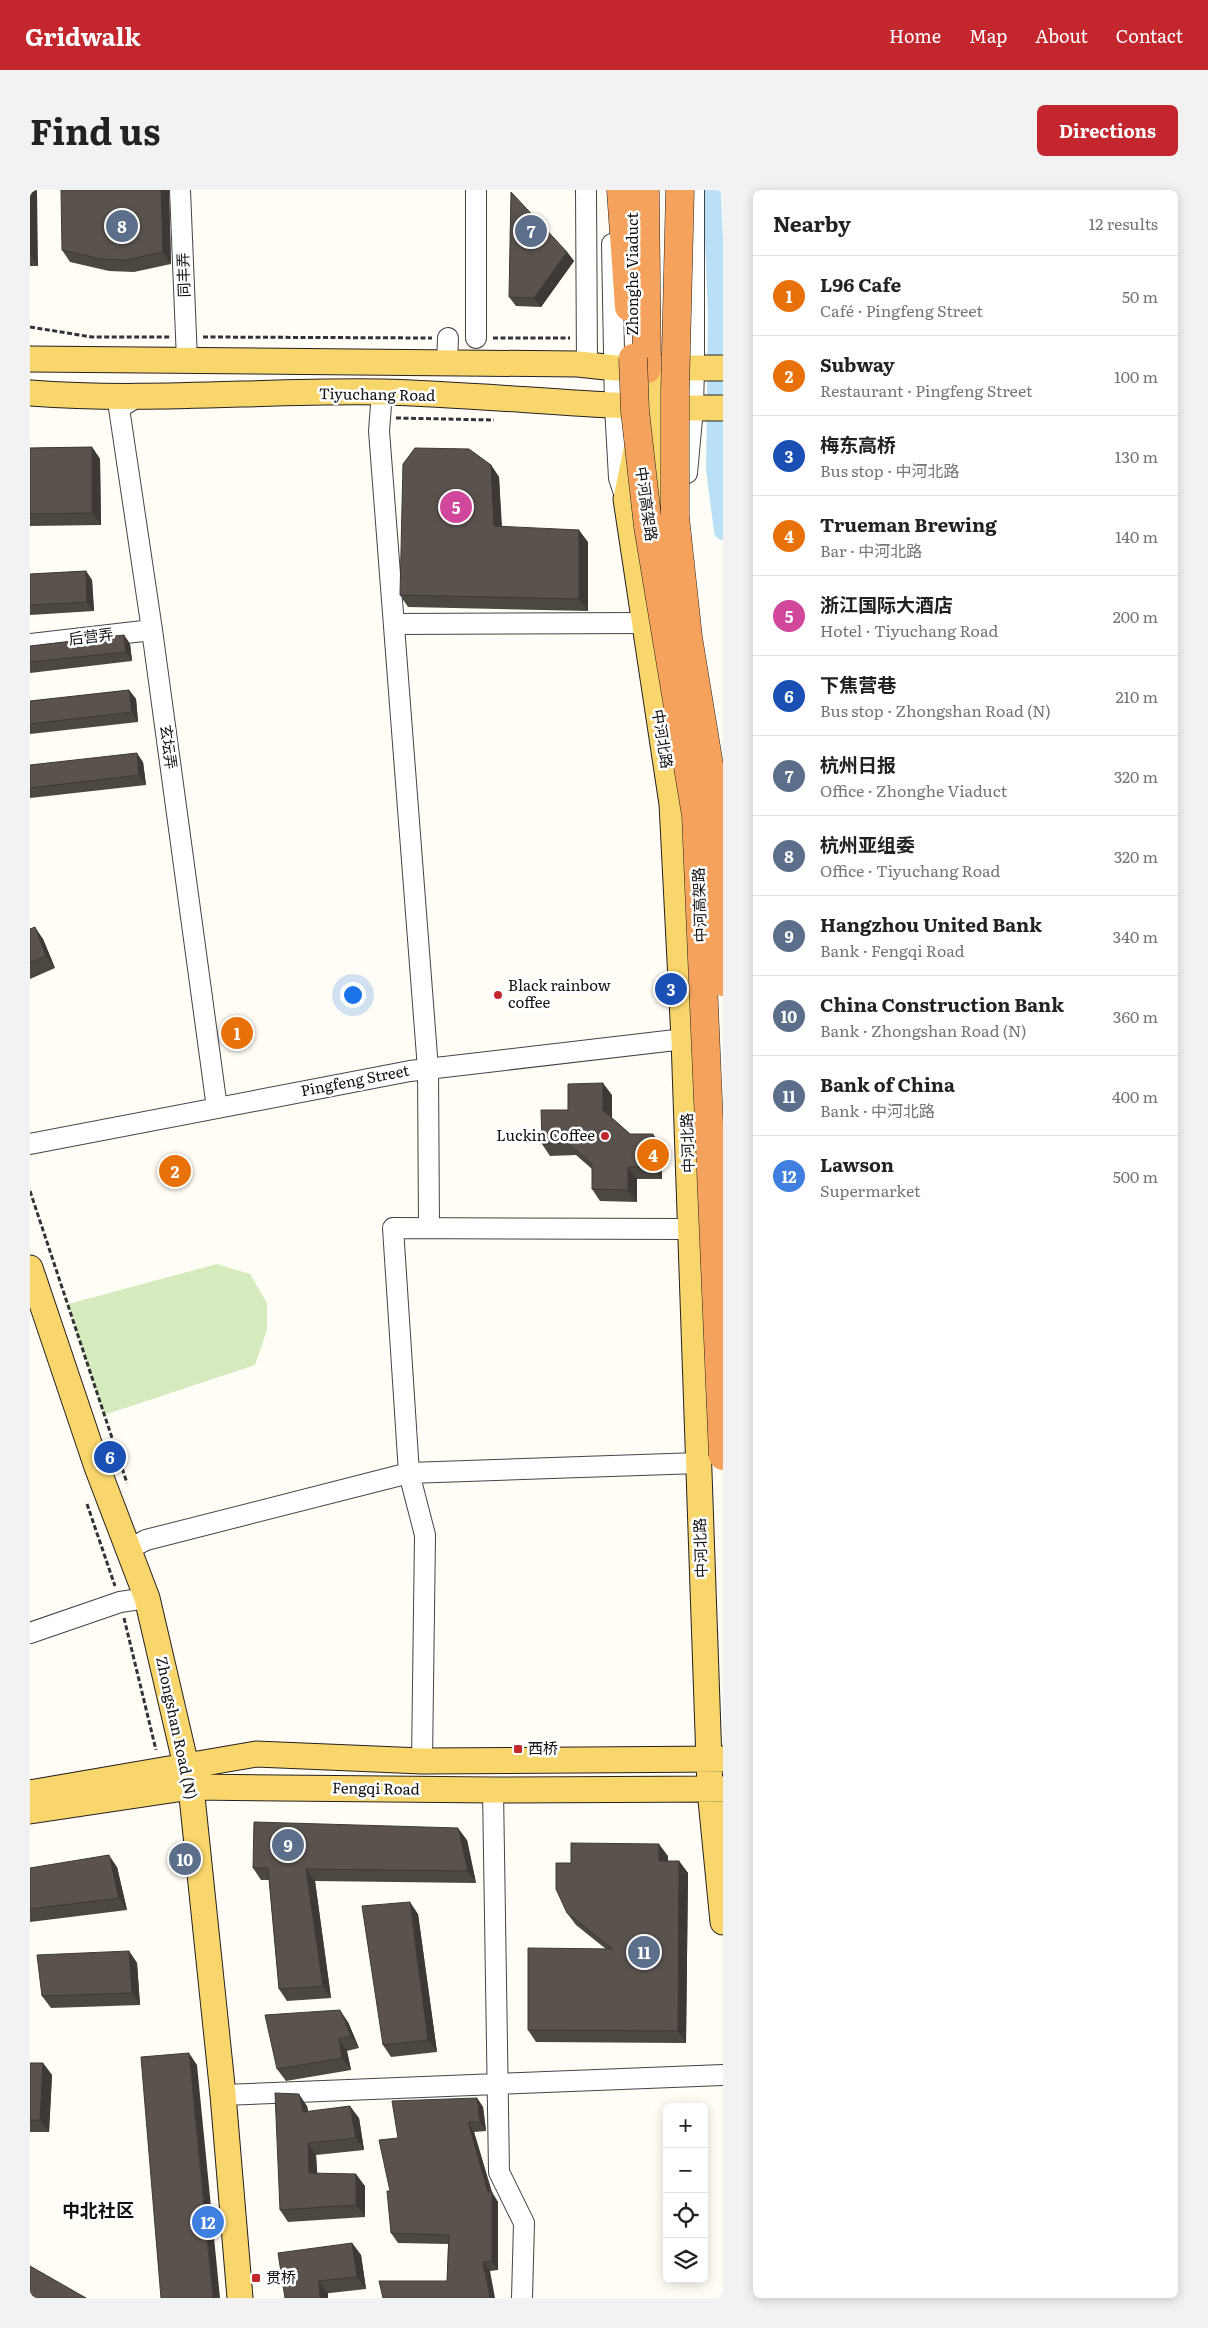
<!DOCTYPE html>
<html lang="en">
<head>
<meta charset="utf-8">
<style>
  body { margin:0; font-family:Literata,"Noto Sans SC",serif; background:#f2f2f2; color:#222 }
  .controls { position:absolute; right:15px; bottom:15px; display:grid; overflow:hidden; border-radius:8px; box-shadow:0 2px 12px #0003 }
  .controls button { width:45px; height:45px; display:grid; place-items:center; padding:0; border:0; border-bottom:1px solid #e0e0e0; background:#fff; color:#222; font:25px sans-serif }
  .you { position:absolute; left:322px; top:804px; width:18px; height:18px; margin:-12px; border:4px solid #fff; border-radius:50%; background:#1a73e8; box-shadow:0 0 0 8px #1a73e833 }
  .badge { display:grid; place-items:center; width:32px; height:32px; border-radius:50%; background:#c4262e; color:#fff; font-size:16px; font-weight:700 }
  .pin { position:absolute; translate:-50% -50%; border:2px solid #fff; box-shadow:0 1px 5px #0006 }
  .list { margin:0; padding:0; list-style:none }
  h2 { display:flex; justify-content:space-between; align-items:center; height:65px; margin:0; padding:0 20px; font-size:21px }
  h2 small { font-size:16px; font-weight:400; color:#767676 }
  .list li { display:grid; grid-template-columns:32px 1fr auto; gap:15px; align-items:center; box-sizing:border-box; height:80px; padding:0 20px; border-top:1px solid #e0e0e0 }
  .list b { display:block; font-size:19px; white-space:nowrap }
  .list p { margin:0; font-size:16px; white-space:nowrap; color:#767676 }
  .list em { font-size:16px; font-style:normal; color:#767676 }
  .icon { flex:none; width:28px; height:28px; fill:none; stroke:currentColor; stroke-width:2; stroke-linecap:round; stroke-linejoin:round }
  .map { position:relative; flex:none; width:693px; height:2108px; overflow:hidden; border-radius:8px }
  header { display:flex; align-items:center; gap:30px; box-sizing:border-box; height:70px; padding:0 25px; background:#c4262e; color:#fff }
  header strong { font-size:24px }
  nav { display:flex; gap:28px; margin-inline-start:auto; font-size:18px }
  .intro { display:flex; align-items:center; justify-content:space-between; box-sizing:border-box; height:120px; padding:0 30px }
  h1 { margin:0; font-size:35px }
  .button { padding:12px 22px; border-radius:8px; background:#c4262e; color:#fff; font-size:18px; font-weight:700 }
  main { display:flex; gap:30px; padding:0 30px }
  aside { flex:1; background:#fff; border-radius:8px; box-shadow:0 2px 12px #0003 }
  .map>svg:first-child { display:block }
  .green { fill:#d5ebbd }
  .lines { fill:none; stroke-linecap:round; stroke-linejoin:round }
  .canal { stroke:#b9e0f7; stroke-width:18 }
  .minor-casing { stroke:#444; stroke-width:22 }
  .major-casing { stroke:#222; stroke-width:27 }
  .highway-casing { stroke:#222; stroke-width:29 }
  .path { stroke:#333; stroke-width:3; stroke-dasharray:5 2.5; stroke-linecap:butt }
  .minor { stroke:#fff; stroke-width:20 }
  .major { stroke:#f9d66b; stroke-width:25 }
  .highway { stroke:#f5a25d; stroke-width:28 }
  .highway-bridge-casing { stroke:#222; stroke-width:29; stroke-linecap:butt }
  .highway-bridge { stroke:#f5a25d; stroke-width:28 }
  .wall { fill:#4d4742 }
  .shaded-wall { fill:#3f3936 }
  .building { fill:#5a524d; stroke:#3f3936 }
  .poi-dot { fill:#c4262e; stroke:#fff; stroke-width:2 }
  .labels { text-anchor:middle; stroke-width:5; stroke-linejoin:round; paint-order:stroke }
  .street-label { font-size:15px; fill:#111; stroke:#fff }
  .poi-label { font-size:15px; fill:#111; stroke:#fff; text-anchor:start }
  .quarter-label { font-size:18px; font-weight:bold; fill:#111; stroke:#fff }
</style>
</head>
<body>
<header>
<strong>Gridwalk</strong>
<nav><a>Home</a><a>Map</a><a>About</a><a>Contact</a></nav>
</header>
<div class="intro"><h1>Find us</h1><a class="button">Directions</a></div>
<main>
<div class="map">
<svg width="693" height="2108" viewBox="0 0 693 2108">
  <rect width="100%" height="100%" fill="#fffdf5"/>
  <path class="green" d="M 187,1074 L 220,1084 L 237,1113 L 237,1140 L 225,1175 L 74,1225 L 38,1114 Z"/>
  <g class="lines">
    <path class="canal" d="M 682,0 L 687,126 L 685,279 L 693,341"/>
    <g class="minor-casing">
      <path id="minor" d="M 150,0 L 157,170
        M 556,0 L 557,175
        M 582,54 L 585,216 L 589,288 L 596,309
        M 446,148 L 446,0
        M 417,173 L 418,148
        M 352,202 L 349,241 L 398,879 L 399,1038
        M 107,207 L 89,218 L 122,440 L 187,918
        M 657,283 L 663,218 L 664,177 L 664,0
        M 364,434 L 615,433
        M 0,454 L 122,440
        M 0,954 L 380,881 L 654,849
        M 99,1359 L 116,1350 L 379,1283 L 669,1273
        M 0,1443 L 90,1412 L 117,1408
        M 392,1571 L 395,1345 L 379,1283 L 363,1038 L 660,1039
        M 463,1600 L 469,1982 L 494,2033 L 492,2108
        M 193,1905 L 693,1885"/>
    </g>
    <g class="major-casing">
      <path id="major" d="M 0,169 L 548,174 L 585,178 L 693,178
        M 628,179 L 632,318
        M 0,203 C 117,212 235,200 352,202 C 466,205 579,219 693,218
        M 606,260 L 596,309 L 642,614 L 654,849 L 680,1600 L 693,1732
        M 0,1078 L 67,1277 L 117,1408 L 161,1597 L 193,1905 L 210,2108
        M 0,1603 L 226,1564 L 392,1571 L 693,1569
        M 0,1621 L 161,1597 L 463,1600 L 693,1599"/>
    </g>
    <g class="highway-casing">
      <path id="highway" d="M 591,0 L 599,117
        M 615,0 L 617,179"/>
    </g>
    <path class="path" d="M 0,137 L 62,147 L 140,147
      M 173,147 L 402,148
      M 463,148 L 540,148
      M 366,228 L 464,230
      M 0,1001 L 97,1293
      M 57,1314 L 85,1396
      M 94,1428 L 126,1560"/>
    <use href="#minor" class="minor"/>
    <use href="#major" class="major"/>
    <use href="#highway" class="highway"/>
    <g class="highway-bridge-casing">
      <path id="highway-bridge" d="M 650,0 L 645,202 L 645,327 L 658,447 L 686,618 L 693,792
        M 603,168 L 605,221 L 618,336 L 666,625 L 693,1266"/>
    </g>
    <use href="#highway-bridge" class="highway-bridge"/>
  </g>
  <path class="wall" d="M 0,0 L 8,76 L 0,76 Z
    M 139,0 L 141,74 L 104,82 L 79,81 L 40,72 L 32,60 Z
    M 537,62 L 544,71 L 511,117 L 486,116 L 479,107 Z
    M 62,257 L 70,269 L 71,335 L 0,336 L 0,258 Z
    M 461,275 L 469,287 L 472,336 L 558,352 L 558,421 L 378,417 L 370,405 Z
    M 56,381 L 62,390 L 64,421 L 0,425 L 0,384 Z
    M 94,445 L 100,454 L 102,471 L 0,483 L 0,456 Z
    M 99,500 L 106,509 L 108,532 L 0,544 L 0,511 Z
    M 113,572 L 116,595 L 0,608 L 0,575 Z
    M 0,739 L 13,749 L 25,778 L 0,789 Z
    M 582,905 L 582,928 L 600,944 L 632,956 L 632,989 L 607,989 L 607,1012 L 570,1011 L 562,999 L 562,979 L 546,965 L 520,966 L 512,954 L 538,920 Z
    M 437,1650 L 446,1693 L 285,1691 L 301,1808 L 257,1811 L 249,1799 L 239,1690 L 231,1690 L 223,1678 Z
    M 638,1666 L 638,1671 L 649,1671 L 658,1683 L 656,1853 L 506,1852 L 498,1840 L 576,1759 L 546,1735 L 537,1723 L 541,1673 Z
    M 87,1677 L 97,1720 L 0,1732 L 0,1678 Z
    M 388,1724 L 407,1862 L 361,1867 L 353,1855 Z
    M 99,1761 L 107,1773 L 110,1815 L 21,1818 L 12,1806 Z
    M 318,1832 L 329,1858 L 317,1861 L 321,1880 L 256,1891 L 247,1879 Z
    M 0,1873 L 13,1873 L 22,1885 L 19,1942 L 0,1942 Z
    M 447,1908 L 453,1917 L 456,1941 L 444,1942 L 462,2002 L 468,2012 L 468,2080 L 460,2081 L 417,2091 L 418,2054 L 368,2053 L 361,2043 L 360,2001 L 368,1948 Z
    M 277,1916 L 278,1921 L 329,1928 L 334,1960 L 286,1965 L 287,1983 L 335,1996 L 335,2027 L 258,2032 L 250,2020 Z
    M 322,2053 L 331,2065 L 336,2099 L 255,2108 Z"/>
  <path class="shaded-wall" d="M 0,0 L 7,0 L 8,76 L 0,65 Z
    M 131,0 L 139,0 L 141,74 L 133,62 Z
    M 537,62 L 544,71 L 511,117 L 504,108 Z
    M 62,257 L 70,269 L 71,335 L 62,323 Z
    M 461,275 L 469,287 L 472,348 L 464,336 Z
    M 549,340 L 558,352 L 558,421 L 549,409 Z
    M 56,381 L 62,390 L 64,421 L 57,412 Z
    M 94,445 L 100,454 L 102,471 L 96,462 Z
    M 99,500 L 106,509 L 108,532 L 102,522 Z
    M 107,563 L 113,572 L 116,595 L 109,585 Z
    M 5,737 L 13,749 L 25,778 L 16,766 Z
    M 573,893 L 582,905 L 582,932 L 573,920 Z
    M 623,944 L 632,956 L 632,989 L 623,977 Z
    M 598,977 L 607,989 L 607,1012 L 598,1000 Z
    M 428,1638 L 437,1650 L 446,1693 L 438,1681 Z
    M 629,1654 L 638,1666 L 637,1683 L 629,1671 Z
    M 79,1665 L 87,1677 L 97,1720 L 89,1708 Z
    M 649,1671 L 658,1683 L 656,1853 L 648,1841 Z
    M 276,1679 L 285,1691 L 301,1808 L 293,1796 Z
    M 380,1712 L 388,1724 L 407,1862 L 398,1850 Z
    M 99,1761 L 107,1773 L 110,1815 L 102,1803 Z
    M 310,1820 L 318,1832 L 329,1858 L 321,1846 Z
    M 309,1849 L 317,1861 L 321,1880 L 312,1868 Z
    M 159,1863 L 167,1875 L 190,2108 L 183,2108 Z
    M 13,1873 L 22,1885 L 19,1942 L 10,1930 Z
    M 269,1904 L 277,1916 L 281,1934 L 273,1922 Z
    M 447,1908 L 453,1917 L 456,1941 L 450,1932 Z
    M 320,1916 L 329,1928 L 334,1960 L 326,1948 Z
    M 438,1932 L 444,1942 L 462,2003 L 468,2012 L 468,2080 L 462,2071 L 458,2002 Z
    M 278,1953 L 286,1965 L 288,1995 L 279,1983 Z
    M 326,1984 L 335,1996 L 335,2027 L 326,2015 Z
    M 322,2053 L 331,2065 L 336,2099 L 327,2087 Z
    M 453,2072 L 460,2081 L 465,2108 L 460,2108 Z
    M 289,2091 L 298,2103 L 298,2108 L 290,2108 Z"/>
  <path class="building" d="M 31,0 L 131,0 L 133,62 L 96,70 L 71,69 L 32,60 Z
    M 481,2 L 537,62 L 504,108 L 479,107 Z
    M 62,257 L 62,323 L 0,324 L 0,258 Z
    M 385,258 L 439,259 L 461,275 L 464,336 L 549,340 L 549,409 L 370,405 L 373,274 Z
    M 56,381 L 57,412 L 0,415 L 0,384 Z
    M 94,445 L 96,462 L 0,472 L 0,456 Z
    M 99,500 L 102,522 L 0,534 L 0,511 Z
    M 107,563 L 109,585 L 0,598 L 0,575 Z
    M 5,737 L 16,766 L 0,773 L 0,739 Z
    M 573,893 L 573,920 L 600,944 L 623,944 L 623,977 L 598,977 L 598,1000 L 562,999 L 562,974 L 538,953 L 512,954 L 511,920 L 538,920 L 538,894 Z
    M 224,1632 L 428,1638 L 438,1681 L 276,1679 L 293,1796 L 249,1799 L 238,1678 L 223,1678 Z
    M 541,1653 L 629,1654 L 629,1671 L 649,1671 L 648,1841 L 498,1840 L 498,1758 L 583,1759 L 537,1723 L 526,1699 L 526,1673 L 541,1673 Z
    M 79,1665 L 89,1708 L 0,1719 L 0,1678 Z
    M 380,1712 L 398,1850 L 353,1855 L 332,1716 Z
    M 99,1761 L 102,1803 L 12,1806 L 7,1765 Z
    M 310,1820 L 321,1846 L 309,1849 L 312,1868 L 247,1879 L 235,1825 Z
    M 159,1863 L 183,2108 L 131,2108 L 111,1867 Z
    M 0,1873 L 13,1873 L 10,1930 L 0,1930 Z
    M 245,1903 L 269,1904 L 273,1922 L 320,1916 L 326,1948 L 278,1953 L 279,1983 L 326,1984 L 326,2015 L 250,2020 Z
    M 447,1908 L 450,1932 L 438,1932 L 458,2002 L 462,2002 L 462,2071 L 453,2072 L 460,2108 L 353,2108 L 349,2091 L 417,2091 L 419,2045 L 361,2043 L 357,2001 L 360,2001 L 349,1950 L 368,1948 L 362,1911 Z
    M 322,2053 L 327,2087 L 289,2091 L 290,2108 L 255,2108 L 248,2063 Z
    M 0,2076 L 56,2108 L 0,2108 Z"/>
  <g class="poi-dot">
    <circle cx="468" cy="805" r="5"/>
    <circle cx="575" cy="946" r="5"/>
    <rect x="483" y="1554" width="10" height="10" rx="2.5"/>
    <rect x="221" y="2083" width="10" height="10" rx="2.5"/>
  </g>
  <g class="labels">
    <g class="street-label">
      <text transform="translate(603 84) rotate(-90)" y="5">Zhonghe Viaduct</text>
      <text transform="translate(154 85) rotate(-92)" y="5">同丰弄</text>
      <text transform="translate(347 205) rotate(1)" y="5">Tiyuchang Road</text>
      <text transform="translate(616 314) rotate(82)" y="5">中河高架路</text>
      <text transform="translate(61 447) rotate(-7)" y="5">后营弄</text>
      <text transform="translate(632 549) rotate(81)" y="5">中河北路</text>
      <text transform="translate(138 557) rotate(82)" y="5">玄坛弄</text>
      <text transform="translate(670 715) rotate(-92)" y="5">中河高架路</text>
      <text transform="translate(325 891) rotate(-11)" y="5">Pingfeng Street</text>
      <text transform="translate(658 953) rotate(-92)" y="5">中河北路</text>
      <text transform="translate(671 1358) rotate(-92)" y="5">中河北路</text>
      <text transform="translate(146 1538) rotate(78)" y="5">Zhongshan Road (N)</text>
      <text transform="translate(346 1599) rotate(1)" y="5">Fengqi Road</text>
    </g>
    <g class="poi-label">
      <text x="478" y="801">Black rainbow<tspan x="478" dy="17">coffee</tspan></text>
      <text x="565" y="951" text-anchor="end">Luckin Coffee</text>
      <text x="498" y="1564">西桥</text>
      <text x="236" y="2093">贯桥</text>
    </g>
    <g class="quarter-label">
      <text x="68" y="2027">中北社区</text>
    </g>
  </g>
</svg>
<div class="controls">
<button>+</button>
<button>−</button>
<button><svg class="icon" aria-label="locate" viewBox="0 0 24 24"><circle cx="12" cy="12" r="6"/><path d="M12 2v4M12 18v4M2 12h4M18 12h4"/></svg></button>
<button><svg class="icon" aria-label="layers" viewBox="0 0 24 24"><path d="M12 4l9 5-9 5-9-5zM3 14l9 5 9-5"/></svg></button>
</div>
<div class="you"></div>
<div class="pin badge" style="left:207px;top:843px;background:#e8710a">1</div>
<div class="pin badge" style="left:145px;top:981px;background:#e8710a">2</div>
<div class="pin badge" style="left:641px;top:799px;background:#1a4fb4">3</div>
<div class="pin badge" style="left:623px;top:965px;background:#e8710a">4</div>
<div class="pin badge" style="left:426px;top:317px;background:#d1479c">5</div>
<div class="pin badge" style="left:80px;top:1267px;background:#1a4fb4">6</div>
<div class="pin badge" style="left:501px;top:41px;background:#5c6f8a">7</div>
<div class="pin badge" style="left:92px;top:36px;background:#5c6f8a">8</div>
<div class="pin badge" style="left:258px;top:1655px;background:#5c6f8a">9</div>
<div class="pin badge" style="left:155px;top:1669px;background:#5c6f8a">10</div>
<div class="pin badge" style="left:614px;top:1762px;background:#5c6f8a">11</div>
<div class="pin badge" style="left:178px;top:2032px;background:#3f7fe0">12</div>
</div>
<aside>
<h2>Nearby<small>12 results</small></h2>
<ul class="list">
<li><span class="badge" style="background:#e8710a">1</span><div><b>L96 Cafe</b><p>Café · Pingfeng Street</p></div><em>50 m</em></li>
<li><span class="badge" style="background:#e8710a">2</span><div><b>Subway</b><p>Restaurant · Pingfeng Street</p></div><em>100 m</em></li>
<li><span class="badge" style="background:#1a4fb4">3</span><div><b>梅东高桥</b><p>Bus stop · 中河北路</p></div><em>130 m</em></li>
<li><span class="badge" style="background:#e8710a">4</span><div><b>Trueman Brewing</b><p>Bar · 中河北路</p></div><em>140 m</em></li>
<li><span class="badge" style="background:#d1479c">5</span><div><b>浙江国际大酒店</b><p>Hotel · Tiyuchang Road</p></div><em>200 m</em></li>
<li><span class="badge" style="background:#1a4fb4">6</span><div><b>下焦营巷</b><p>Bus stop · Zhongshan Road (N)</p></div><em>210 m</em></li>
<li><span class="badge" style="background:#5c6f8a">7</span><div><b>杭州日报</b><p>Office · Zhonghe Viaduct</p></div><em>320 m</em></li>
<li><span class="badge" style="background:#5c6f8a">8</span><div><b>杭州亚组委</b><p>Office · Tiyuchang Road</p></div><em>320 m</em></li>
<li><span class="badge" style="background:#5c6f8a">9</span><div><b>Hangzhou United Bank</b><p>Bank · Fengqi Road</p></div><em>340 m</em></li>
<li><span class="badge" style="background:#5c6f8a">10</span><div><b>China Construction Bank</b><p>Bank · Zhongshan Road (N)</p></div><em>360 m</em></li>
<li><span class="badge" style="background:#5c6f8a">11</span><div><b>Bank of China</b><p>Bank · 中河北路</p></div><em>400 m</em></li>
<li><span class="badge" style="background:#3f7fe0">12</span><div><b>Lawson</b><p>Supermarket</p></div><em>500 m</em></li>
</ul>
</aside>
</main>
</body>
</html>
